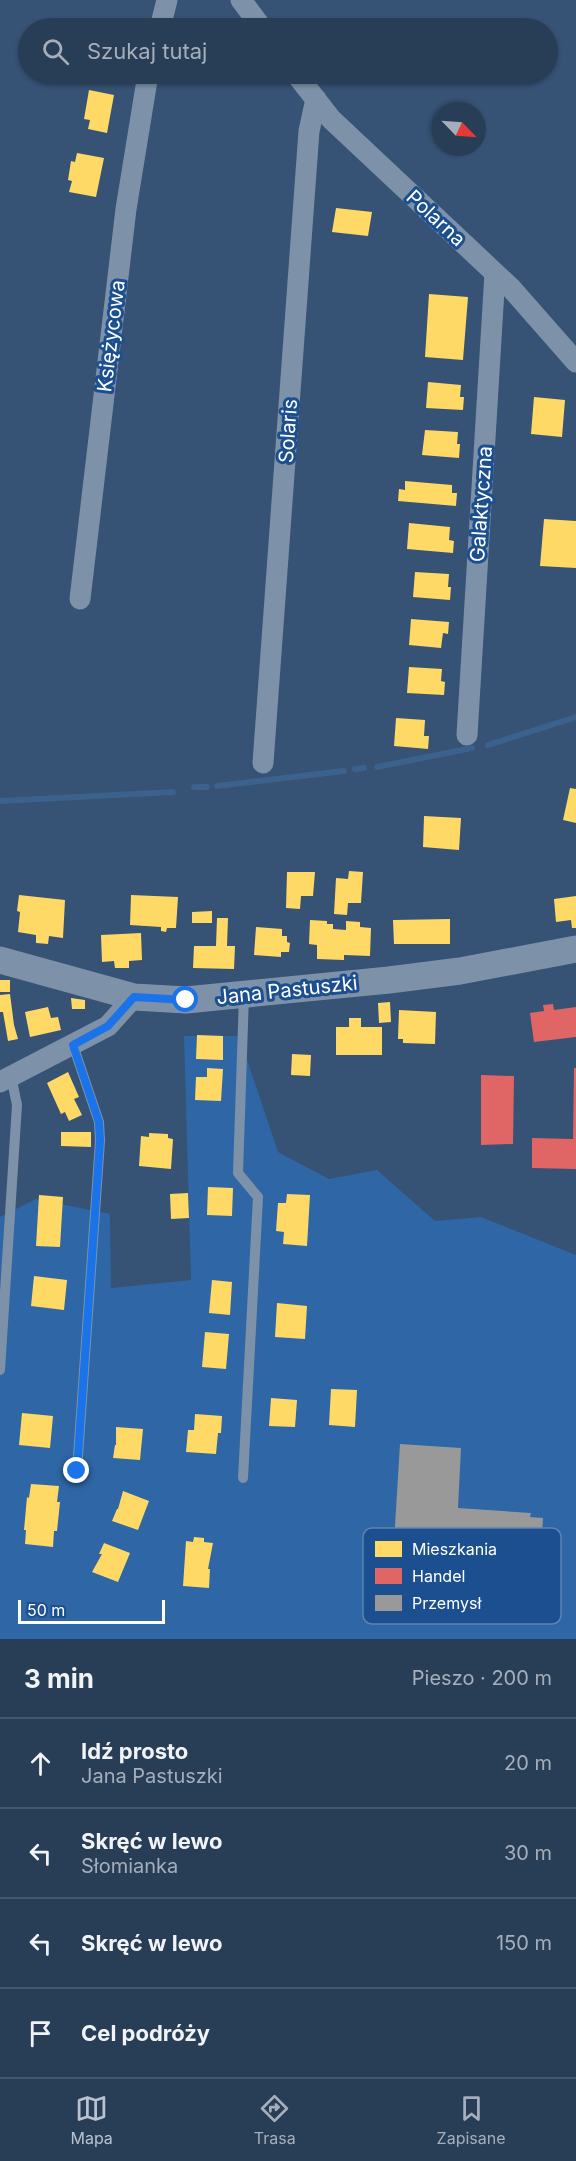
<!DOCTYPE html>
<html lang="pl">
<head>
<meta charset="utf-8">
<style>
  body { margin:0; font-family:Inter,sans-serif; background:#30455d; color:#f1f3f6 }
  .compass { position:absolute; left:432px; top:102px; width:54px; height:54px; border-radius:50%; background:#283e57; box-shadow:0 2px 4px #0004; rotate:115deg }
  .scale { position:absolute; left:18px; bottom:15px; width:147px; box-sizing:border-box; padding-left:6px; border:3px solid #fff; border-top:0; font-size:16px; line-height:21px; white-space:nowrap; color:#fff; -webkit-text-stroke:4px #1b4f8f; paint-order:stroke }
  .stop { position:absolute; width:18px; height:18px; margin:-14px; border:4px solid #1a73e8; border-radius:50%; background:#fff }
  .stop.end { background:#1a73e8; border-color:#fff; box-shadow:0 2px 6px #0008 }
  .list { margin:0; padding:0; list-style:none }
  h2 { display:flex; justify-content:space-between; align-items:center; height:78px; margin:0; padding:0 24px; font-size:26px }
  h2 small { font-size:20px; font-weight:400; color:#a5aeba }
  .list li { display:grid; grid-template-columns:39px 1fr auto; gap:18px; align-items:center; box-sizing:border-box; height:90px; padding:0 24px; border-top:2px solid #44576d }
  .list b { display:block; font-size:22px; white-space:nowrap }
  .list p { margin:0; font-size:20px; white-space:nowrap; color:#a5aeba }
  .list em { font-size:20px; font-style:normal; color:#a5aeba }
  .icon { flex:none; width:33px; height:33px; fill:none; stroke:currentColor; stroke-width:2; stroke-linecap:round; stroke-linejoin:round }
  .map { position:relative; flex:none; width:576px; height:1639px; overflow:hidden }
  .search { position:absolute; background:#283e57; box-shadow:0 2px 4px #0004; left:18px; right:18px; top:18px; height:66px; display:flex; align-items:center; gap:15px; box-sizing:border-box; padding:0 21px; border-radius:33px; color:#a5aeba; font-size:22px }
  .sheet { height:438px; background:#283e57 }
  nav { display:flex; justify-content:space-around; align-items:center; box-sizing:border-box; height:84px; border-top:2px solid #44576d; background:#283e57; font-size:16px; color:#a5aeba }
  nav a { display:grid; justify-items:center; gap:3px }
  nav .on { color:#b9c2ce }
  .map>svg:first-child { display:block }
  .green { fill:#2f66a5 }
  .homes { fill:#ffd966 }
  .shops { fill:#e06666 }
  .industry { fill:#999 }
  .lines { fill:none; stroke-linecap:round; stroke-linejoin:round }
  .stream { stroke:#3b618d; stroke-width:6 }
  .service { stroke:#7d92a8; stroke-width:10 }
  .minor { stroke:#7d92a8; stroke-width:21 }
  .tertiary { stroke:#7d92a8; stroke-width:27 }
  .route { stroke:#1a73e8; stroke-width:8 }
  .labels { text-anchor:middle; stroke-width:6; stroke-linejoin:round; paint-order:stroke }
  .street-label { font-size:20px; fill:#fff; stroke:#1b4f8f }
  .key { fill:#1b4f8f; stroke:#5f84b1; stroke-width:1.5 }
  .key-label { font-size:16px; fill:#fff }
</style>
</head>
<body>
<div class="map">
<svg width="576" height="1639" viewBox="0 0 576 1639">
  <rect width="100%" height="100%" fill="#365274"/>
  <path class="green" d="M 184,1036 L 239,1036 L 278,1152 L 329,1179 L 377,1170 L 435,1221 L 481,1217 L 576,1255 L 576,1639 L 0,1639 L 0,1217 L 36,1199 L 110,1214 L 111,1288 L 191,1280 Z"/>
  <path class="homes" d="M 89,90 L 114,95 L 107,133 L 88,129 L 90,120 L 84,119 Z
    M 77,153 L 104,158 L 96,197 L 69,192 L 72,181 L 68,180 L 71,161 L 75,162 Z
    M 336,208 L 372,212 L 368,236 L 332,232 Z
    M 429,294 L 468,297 L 463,360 L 425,357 Z
    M 428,382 L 461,385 L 460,397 L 464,397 L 463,410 L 426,408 Z
    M 534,397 L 565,400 L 562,437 L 531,434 Z
    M 425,430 L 458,432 L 457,444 L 460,444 L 459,458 L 422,455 Z
    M 405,481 L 452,485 L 452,493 L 457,493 L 456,506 L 398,501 L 399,489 L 405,490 Z
    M 544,519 L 576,521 L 576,568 L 540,566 Z
    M 409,523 L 450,527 L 449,540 L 454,541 L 453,553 L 407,549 Z
    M 415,572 L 449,574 L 448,587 L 451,587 L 450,600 L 413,597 Z
    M 411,619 L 449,622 L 448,634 L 443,633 L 441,648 L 409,645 Z
    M 409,667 L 442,669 L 441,681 L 445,682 L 444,695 L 407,693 Z
    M 396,718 L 425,720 L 424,736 L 429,736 L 428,749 L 394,746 Z
    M 570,788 L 576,789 L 576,823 L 563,820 Z
    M 424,816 L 461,818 L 459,850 L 423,847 Z
    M 349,871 L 363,872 L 361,903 L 348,903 L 347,915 L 334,914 L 336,878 L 348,879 Z
    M 287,872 L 315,872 L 313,896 L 301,896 L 300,909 L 286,908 Z
    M 19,895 L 65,900 L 63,938 L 49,936 L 48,944 L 36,943 L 36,935 L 18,932 L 20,912 L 17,911 Z
    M 131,895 L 178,897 L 176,928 L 167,928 L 166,932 L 161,931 L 161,927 L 130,925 Z
    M 576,896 L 576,928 L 572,928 L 571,920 L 556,922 L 554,899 Z
    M 212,911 L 212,923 L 192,923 L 192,912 Z
    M 217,918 L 228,918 L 227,946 L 235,946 L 234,969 L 193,968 L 194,946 L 216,946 Z
    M 450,919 L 450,944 L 394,944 L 393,920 Z
    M 310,920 L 327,921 L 327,924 L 333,924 L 333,929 L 346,930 L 346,921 L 360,922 L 360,927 L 371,928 L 370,956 L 344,955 L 344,960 L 317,959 L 317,945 L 309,944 Z
    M 256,927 L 282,929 L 282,936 L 287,936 L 287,942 L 290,943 L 289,952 L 281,952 L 281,957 L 254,955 Z
    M 141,933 L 142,960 L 129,961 L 129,968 L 115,968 L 114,961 L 102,962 L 101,935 Z
    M 0,980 L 10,980 L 10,992 L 0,992 Z
    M 10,994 L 14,1025 L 18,1039 L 8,1041 L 3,1012 L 0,1012 L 0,995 Z
    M 71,998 L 85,1000 L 85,1009 L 72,1009 Z
    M 390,1002 L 391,1022 L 379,1023 L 378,1003 Z
    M 48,1007 L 51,1018 L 58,1017 L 61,1030 L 30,1037 L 25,1012 Z
    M 399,1010 L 436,1012 L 435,1044 L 403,1043 L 403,1039 L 398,1039 Z
    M 349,1018 L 361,1018 L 361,1027 L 382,1027 L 382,1055 L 336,1055 L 336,1027 L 349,1027 Z
    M 197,1035 L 223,1036 L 223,1060 L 196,1059 Z
    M 292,1054 L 311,1055 L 310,1076 L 291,1075 Z
    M 207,1068 L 223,1069 L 221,1101 L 195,1100 L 196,1077 L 207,1077 Z
    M 68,1072 L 79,1097 L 74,1099 L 82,1115 L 69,1121 L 65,1112 L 61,1114 L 47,1083 Z
    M 61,1132 L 91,1132 L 91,1147 L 61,1146 Z
    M 149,1133 L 168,1134 L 168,1138 L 173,1139 L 171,1169 L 139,1166 L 141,1136 L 149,1137 Z
    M 208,1187 L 233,1188 L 232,1216 L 207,1215 Z
    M 188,1193 L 189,1218 L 171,1219 L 170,1194 Z
    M 287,1194 L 310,1195 L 307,1246 L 283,1244 L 284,1232 L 276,1231 L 278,1203 L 286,1203 Z
    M 39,1195 L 63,1197 L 60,1247 L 36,1246 Z
    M 34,1276 L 67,1280 L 64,1310 L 31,1306 Z
    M 212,1280 L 232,1282 L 230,1315 L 209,1313 Z
    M 277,1303 L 307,1306 L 305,1339 L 275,1337 Z
    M 205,1332 L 229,1334 L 226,1369 L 202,1367 Z
    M 331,1389 L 357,1390 L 355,1427 L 329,1425 Z
    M 271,1398 L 297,1400 L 295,1427 L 269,1426 Z
    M 22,1413 L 53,1416 L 50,1448 L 19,1445 Z
    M 195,1414 L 222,1416 L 221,1433 L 218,1433 L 216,1454 L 186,1452 L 188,1430 L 194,1430 Z
    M 116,1427 L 143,1429 L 140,1460 L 113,1458 L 115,1445 L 116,1445 Z
    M 31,1484 L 59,1486 L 57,1502 L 60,1502 L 57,1531 L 54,1531 L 53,1547 L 25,1544 L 26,1530 L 24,1530 L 27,1497 L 29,1498 Z
    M 123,1491 L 149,1501 L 138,1530 L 112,1521 L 117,1509 L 118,1509 Z
    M 194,1537 L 204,1538 L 204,1542 L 213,1543 L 208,1569 L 210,1569 L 209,1588 L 183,1586 L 186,1541 L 193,1542 Z
    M 104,1543 L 130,1553 L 118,1582 L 92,1572 L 102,1554 L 99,1554 Z"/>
  <path class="shops" d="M 553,1004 L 554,1010 L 576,1007 L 576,1037 L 534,1042 L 530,1013 L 544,1011 L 543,1005 Z
    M 574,1068 L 576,1068 L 576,1169 L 532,1168 L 532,1138 L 573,1139 Z
    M 481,1075 L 514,1076 L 513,1144 L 481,1145 Z"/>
  <path class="industry" d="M 400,1444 L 461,1448 L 458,1508 L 531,1513 L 530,1517 L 543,1518 L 540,1568 L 393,1559 Z"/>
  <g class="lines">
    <path class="stream" d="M 488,745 L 576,717
      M 377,767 L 472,748
      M 355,769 L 364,768
      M 217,786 L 344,771
      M 194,787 L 207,787
      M 0,801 L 173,792"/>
    <path class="service" d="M 73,1045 L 99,1122 L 100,1141 L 77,1471
      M 0,1370 L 17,1105 L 11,1076
      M 243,1478 L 258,1197 L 238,1173 L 244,995"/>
    <path class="minor" d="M 241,0 L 262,28
      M 160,28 L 167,0
      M 296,74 L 331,119 L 511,288 L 576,362
      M 80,599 L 126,209 L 148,74
      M 467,735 L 495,273
      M 263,763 L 309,131 L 316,99
      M 0,1082 L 108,1026 L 134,997"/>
    <path class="tertiary" d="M 0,960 L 134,997 L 186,1000 L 389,980 L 460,971 L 576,949"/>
  </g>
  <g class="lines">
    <path class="route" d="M 77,1471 L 100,1141 L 99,1122 L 73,1045 L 108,1026 L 134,997 L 186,1000"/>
  </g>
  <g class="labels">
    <g class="street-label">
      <text transform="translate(436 218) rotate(43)" y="7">Polarna</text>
      <text transform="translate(111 336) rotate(-83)" y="7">Księżycowa</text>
      <text transform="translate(288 431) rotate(-86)" y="7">Solaris</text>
      <text transform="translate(481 504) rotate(-86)" y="7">Galaktyczna</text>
      <text transform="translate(287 990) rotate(-6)" y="7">Jana Pastuszki</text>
    </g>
  </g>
  <rect x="363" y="1528" width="198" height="96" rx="9" class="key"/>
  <rect x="375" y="1541" width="27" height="16" fill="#ffd966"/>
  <rect x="375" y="1568" width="27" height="16" fill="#e06666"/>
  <rect x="375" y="1595" width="27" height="16" fill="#999"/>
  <g class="key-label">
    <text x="412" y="1555">Mieszkania</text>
    <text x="412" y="1582">Handel</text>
    <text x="412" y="1609">Przemysł</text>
  </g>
</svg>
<svg class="compass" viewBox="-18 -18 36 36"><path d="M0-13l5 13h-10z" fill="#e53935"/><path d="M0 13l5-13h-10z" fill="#a5aeba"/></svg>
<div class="scale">50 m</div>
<div class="stop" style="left:186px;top:1000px"></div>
<div class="stop end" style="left:77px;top:1471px"></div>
<div class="search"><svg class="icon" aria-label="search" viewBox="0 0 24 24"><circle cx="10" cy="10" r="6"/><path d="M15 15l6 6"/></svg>Szukaj tutaj</div>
</div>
<section class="sheet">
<h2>3 min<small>Pieszo · 200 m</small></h2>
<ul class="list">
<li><svg class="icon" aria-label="ahead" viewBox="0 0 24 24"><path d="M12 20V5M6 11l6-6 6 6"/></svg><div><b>Idź prosto</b><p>Jana Pastuszki</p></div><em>20 m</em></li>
<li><svg class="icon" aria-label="left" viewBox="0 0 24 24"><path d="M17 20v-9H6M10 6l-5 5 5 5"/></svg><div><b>Skręć w lewo</b><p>Słomianka</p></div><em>30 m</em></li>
<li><svg class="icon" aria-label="left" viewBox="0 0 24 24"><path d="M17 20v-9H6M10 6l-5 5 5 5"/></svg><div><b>Skręć w lewo</b></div><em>150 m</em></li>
<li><svg class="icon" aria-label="arrive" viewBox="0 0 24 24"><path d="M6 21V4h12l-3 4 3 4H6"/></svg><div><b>Cel podróży</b></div></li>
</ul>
</section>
<nav>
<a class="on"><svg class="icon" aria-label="map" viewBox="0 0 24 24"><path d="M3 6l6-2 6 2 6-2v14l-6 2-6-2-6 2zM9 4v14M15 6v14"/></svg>Mapa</a>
<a><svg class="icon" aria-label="directions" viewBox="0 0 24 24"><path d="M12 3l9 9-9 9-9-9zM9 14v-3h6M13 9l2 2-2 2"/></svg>Trasa</a>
<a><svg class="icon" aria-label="saved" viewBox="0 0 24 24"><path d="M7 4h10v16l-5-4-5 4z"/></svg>Zapisane</a>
</nav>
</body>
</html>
